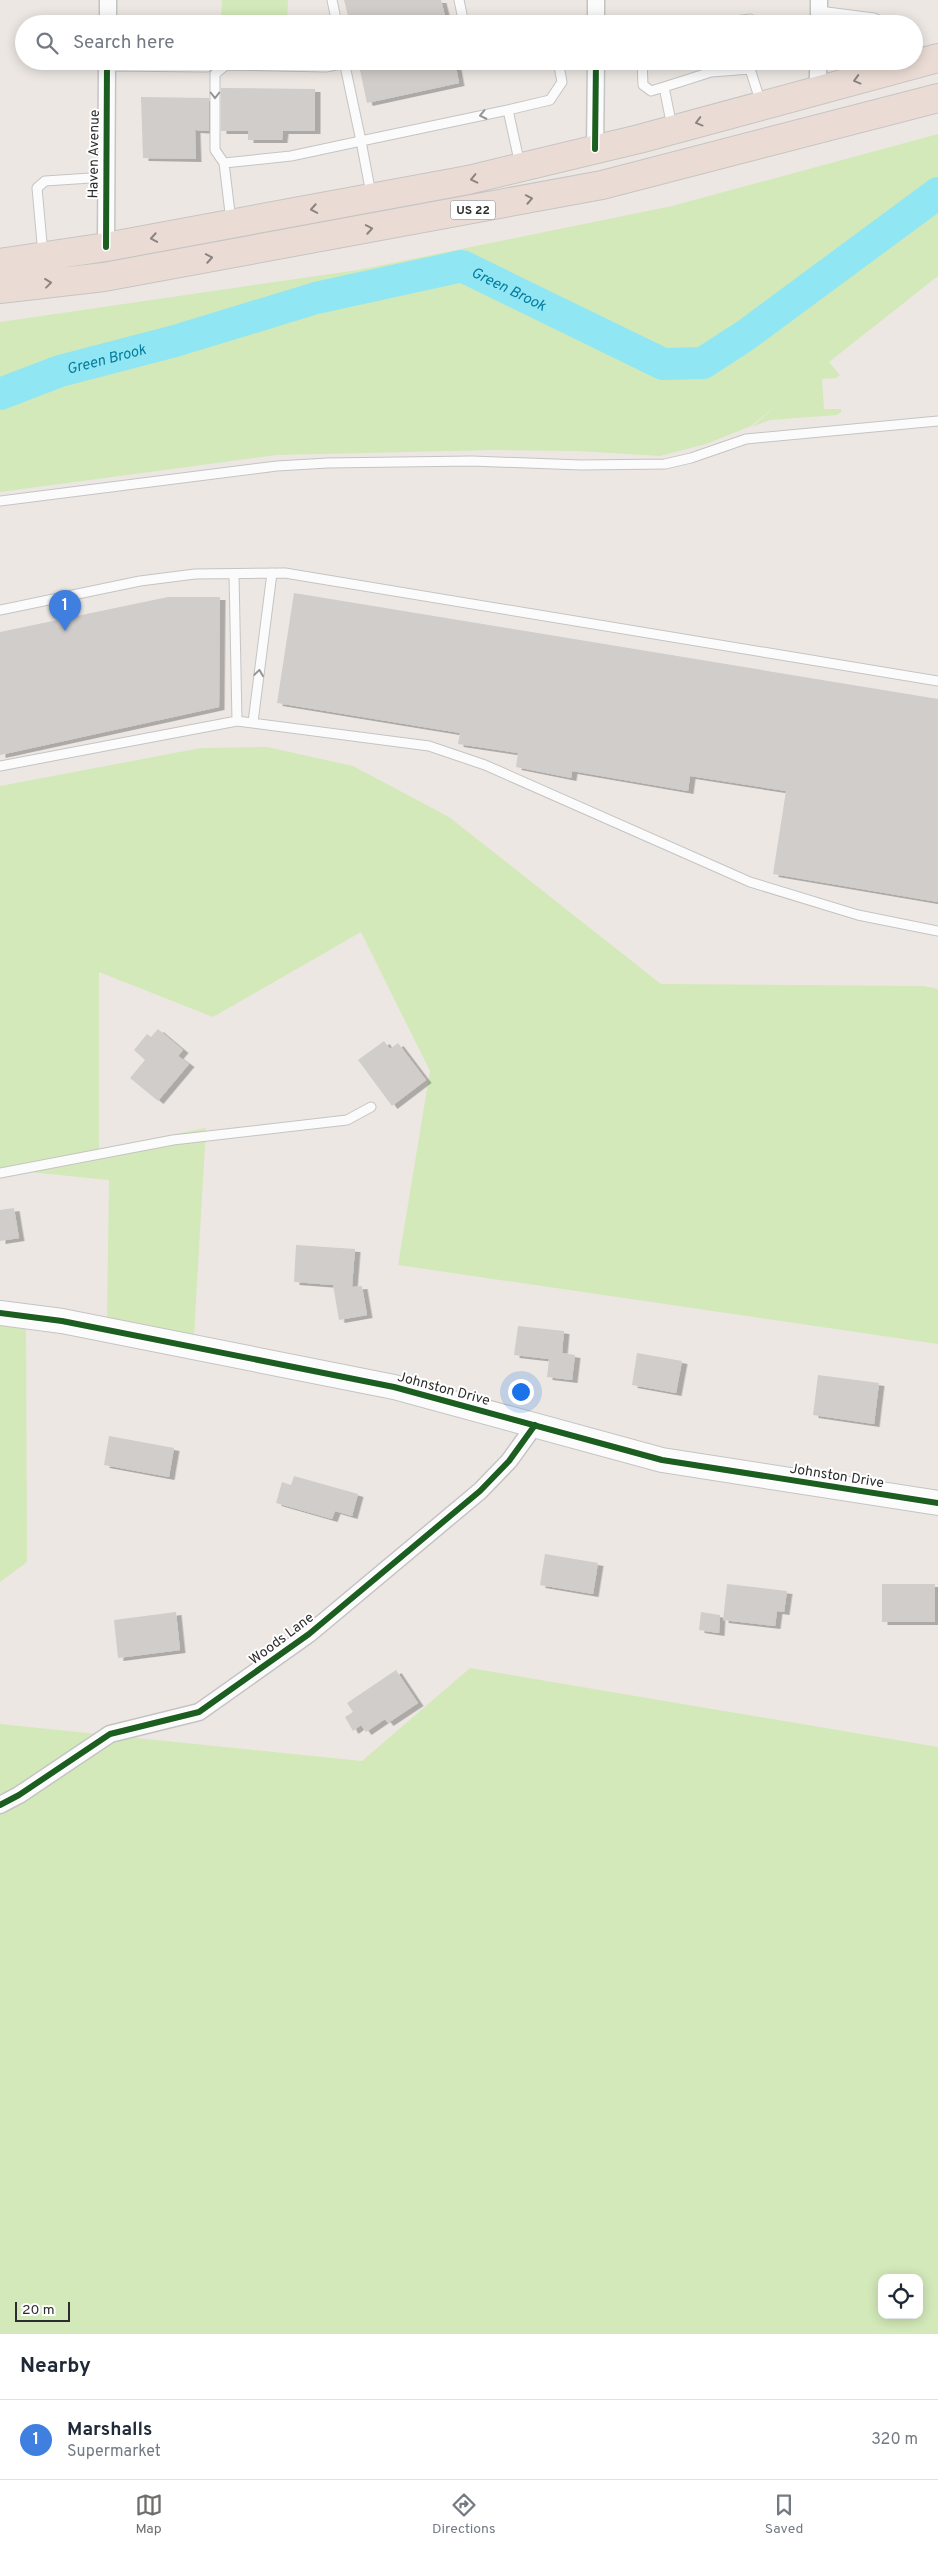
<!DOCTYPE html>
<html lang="en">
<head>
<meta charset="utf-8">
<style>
  body { margin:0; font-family:Overpass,sans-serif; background:#f6f6f7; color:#1f2937 }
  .controls { position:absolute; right:15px; bottom:15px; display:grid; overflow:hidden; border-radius:10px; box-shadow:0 2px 12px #0003 }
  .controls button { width:45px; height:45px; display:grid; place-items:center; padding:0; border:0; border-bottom:1px solid #e0e1e3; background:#fff; color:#1f2937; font:25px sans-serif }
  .scale { position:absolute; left:15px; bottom:12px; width:55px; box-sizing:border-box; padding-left:5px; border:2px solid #2d2d2d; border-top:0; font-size:14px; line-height:18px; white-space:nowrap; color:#2d2d2d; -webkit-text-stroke:4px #fff; paint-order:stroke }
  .you { position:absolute; left:520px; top:1391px; width:18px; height:18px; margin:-12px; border:4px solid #fff; border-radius:50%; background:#1a73e8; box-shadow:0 0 0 8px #1a73e833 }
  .badge { display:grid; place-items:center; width:32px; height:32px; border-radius:50%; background:#706e6d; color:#fff; font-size:16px; font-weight:700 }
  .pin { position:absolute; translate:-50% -41px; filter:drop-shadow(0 1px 2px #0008) }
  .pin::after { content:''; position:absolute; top:26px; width:18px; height:15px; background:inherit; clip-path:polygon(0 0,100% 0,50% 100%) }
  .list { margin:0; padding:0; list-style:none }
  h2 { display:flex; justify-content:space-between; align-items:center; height:65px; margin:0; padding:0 20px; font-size:21px }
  h2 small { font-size:16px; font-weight:400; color:#747a83 }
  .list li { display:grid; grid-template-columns:32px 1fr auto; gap:15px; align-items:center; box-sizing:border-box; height:80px; padding:0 20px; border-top:1px solid #e0e1e3 }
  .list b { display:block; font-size:19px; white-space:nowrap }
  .list p { margin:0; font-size:16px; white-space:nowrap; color:#747a83 }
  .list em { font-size:16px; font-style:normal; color:#747a83 }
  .icon { flex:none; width:28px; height:28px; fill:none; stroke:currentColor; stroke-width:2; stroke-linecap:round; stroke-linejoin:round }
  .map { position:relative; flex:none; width:938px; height:2334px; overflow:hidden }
  .search { position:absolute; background:#fff; box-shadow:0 2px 12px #0003; left:15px; right:15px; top:15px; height:55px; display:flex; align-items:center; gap:12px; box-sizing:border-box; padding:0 18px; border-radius:28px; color:#747a83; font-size:19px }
  .sheet { height:145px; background:#fff }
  nav { display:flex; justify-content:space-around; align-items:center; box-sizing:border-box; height:70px; border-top:1px solid #e0e1e3; background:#fff; font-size:14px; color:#747a83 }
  nav a { display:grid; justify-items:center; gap:2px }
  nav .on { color:#706e6d }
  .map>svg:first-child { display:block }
  .green { fill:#d3e9b9; fill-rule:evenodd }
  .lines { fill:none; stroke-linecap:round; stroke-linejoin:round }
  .river { stroke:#91e6f3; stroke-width:32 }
  .building { fill:#d0cdca; filter:url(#shadow) }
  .lane-casing { stroke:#c5c4c4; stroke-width:11 }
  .street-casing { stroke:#c5c4c4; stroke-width:19 }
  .secondary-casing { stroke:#c5c4c4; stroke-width:26 }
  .highway-casing { stroke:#c6c4c3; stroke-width:30 }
  .lane { stroke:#fcfbfb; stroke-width:9 }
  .street { stroke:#fcfbfb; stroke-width:16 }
  .secondary { stroke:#fcfbfb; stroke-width:24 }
  .highway { stroke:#eadcd5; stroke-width:28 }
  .cycleway-casing { stroke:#fff; stroke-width:9 }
  .cycleway { stroke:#1b5e20; stroke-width:6 }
  .oneway { stroke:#8c8481 }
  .oneway2 { stroke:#949494 }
  .labels { text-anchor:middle; stroke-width:4; stroke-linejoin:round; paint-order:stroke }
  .shield { fill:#fff; stroke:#6c6c6c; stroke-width:1 }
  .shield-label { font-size:12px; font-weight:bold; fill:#2d2d2d }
  .street-label { font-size:14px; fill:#2d2d2d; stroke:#fff }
  .water-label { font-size:15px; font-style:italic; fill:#037c9e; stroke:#fff }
</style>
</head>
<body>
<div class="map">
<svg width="938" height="2334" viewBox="0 0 938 2334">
  <defs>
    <filter id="shadow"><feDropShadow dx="5.5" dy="3" stdDeviation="0" flood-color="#0004"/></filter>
  </defs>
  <rect width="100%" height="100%" fill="#ece7e3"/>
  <path class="green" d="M 222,0 L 288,0 L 287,24 L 221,24 Z
    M 938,134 L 938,276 L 829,362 L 840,375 L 836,378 L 822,379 L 824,409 L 841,409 L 841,412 L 837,415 L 770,420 L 752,427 L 779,403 L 751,426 L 706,444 L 660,456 L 577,451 L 495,450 L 277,455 L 0,492 L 0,322 L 358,270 L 672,206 Z
    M 267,747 L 353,766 L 449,817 L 661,984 L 924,986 L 938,989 L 938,1344 L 398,1265 L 430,1071 L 361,932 L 213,1017 L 99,972 L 99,1149 L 206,1128 L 194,1335 L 107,1322 L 109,1180 L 0,1169 L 0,786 L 201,748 Z
    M 0,1306 L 26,1309 L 27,1562 L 0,1582 Z
    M 470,1668 L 938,1747 L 938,2334 L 0,2334 L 0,1724 L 362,1761 ZM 882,2278 L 919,2278 L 919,2315 L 882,2315 Z"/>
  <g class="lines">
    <path class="river" id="s1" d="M 0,394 L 60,371 L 175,341 L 316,298 L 462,266 L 663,364 L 703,363 L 746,335 L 938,193"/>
  </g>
  <path class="building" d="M 344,0 L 441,0 L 447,24 L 350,24 Z
    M 358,61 L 455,61 L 459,83 L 367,103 Z
    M 221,88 L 315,89 L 315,131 L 283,131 L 282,140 L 248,140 L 248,131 L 221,131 Z
    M 141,97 L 209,98 L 209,131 L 195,130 L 196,159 L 143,158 Z
    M 294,593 L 938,699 L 938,902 L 773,874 L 786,791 L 690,776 L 688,791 L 572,771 L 571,778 L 516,767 L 518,753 L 458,744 L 460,733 L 277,703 Z
    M 168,597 L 220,597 L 219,707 L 0,755 L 0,632 Z
    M 158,1029 L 183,1050 L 178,1056 L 189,1064 L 158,1101 L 130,1078 L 145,1060 L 134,1050 L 147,1034 L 151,1037 Z
    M 384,1041 L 390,1049 L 398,1043 L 426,1080 L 392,1106 L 358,1060 Z
    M 14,1208 L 19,1238 L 0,1241 L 0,1210 Z
    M 296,1245 L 355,1249 L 352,1287 L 362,1286 L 367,1315 L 339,1320 L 333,1285 L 294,1282 Z
    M 518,1326 L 564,1331 L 562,1353 L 575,1355 L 572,1380 L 547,1377 L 549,1359 L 514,1355 Z
    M 637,1353 L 682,1361 L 676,1393 L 632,1385 Z
    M 818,1375 L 879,1383 L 874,1424 L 813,1415 Z
    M 109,1436 L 174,1448 L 169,1477 L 104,1465 Z
    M 294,1476 L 358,1494 L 352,1516 L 335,1511 L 332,1519 L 276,1503 L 282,1482 L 291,1485 Z
    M 545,1554 L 598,1563 L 593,1594 L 540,1585 Z
    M 727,1584 L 787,1591 L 784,1612 L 777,1611 L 775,1626 L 723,1620 Z
    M 882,1584 L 935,1584 L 935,1622 L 882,1622 Z
    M 176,1612 L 180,1650 L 118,1658 L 114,1620 Z
    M 701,1612 L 720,1615 L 719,1633 L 699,1630 Z
    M 396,1670 L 418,1703 L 388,1723 L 385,1719 L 366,1732 L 361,1725 L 353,1731 L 345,1717 L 353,1712 L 347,1703 Z"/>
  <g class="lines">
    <g class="lane-casing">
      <path id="lane" d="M 332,0 L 337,24
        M 459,0 L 464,24
        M 819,11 L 874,18 L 886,24
        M 713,24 L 750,19 L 757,24
        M 642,61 L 643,85 L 651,91 L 664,87
        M 107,66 L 207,67
        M 508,110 L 550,100 L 562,82 L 558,61
        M 672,127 L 664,87 L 711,72 L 750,69 L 761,103
        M 224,163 L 215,150 L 215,74 L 226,65 L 326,67 L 345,63
        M 371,194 L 361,141 L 508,110 L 520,165
        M 231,221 L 224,163 L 291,156 L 361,141 L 344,61
        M 43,254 L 37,188 L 45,181 L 106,177
        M 0,501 L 277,466 L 328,463 L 472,461 L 581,465 L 665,464 L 691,458 L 746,439 L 938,421
        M 234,574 L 237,721
        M 0,610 L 140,581 L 195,574 L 285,573 L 938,681
        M 253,722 L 272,573
        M 0,766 L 237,721 L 429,746 L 485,765 L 750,882 L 858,915 L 938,931
        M 0,1173 L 173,1140 L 347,1120 L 371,1107"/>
    </g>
    <g class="street-casing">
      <path id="street" d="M 108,24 L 108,0
        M 596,24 L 596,0
        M 819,24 L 819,0
        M 818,91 L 818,61
        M 595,149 L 596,61
        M 106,247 L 107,61
        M 0,1805 L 19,1795 L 110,1734 L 199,1712 L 309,1634 L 480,1491 L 509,1461 L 535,1425"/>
    </g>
    <g class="secondary-casing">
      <path id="secondary" d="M 0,1313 L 62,1321 L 394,1387 L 662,1460 L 938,1503"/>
    </g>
    <g class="highway-casing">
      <path id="highway" d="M 0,263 L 106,247 L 468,180 L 639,139 L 938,58
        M 0,289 L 104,277 L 602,185 L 938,98"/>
    </g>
    <use href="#lane" class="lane"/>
    <use href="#street" class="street"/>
    <use href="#secondary" class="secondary"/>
    <use href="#highway" class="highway"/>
    <g class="cycleway-casing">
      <path id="cycleway" d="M 595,149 L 596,61
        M 106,247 L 107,61
        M 0,1313 L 62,1321 L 394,1387 L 662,1460 L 938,1503
        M 0,1805 L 19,1795 L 110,1734 L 199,1712 L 309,1634 L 480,1491 L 509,1461 L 535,1425"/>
    </g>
    <use href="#cycleway" class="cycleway"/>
  </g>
  <defs><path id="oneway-chevron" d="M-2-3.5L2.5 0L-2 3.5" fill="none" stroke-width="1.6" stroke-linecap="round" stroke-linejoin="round" transform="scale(1.25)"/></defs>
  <g class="oneway">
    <use href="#oneway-chevron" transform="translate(857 80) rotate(165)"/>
    <use href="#oneway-chevron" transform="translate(699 122) rotate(165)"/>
    <use href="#oneway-chevron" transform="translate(474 179) rotate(167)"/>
    <use href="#oneway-chevron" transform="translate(529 199) rotate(-11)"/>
    <use href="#oneway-chevron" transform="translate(314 209) rotate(170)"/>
    <use href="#oneway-chevron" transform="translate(369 229) rotate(-10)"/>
    <use href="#oneway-chevron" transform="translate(154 238) rotate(170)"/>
    <use href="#oneway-chevron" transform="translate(209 258) rotate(-10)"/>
    <use href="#oneway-chevron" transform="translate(48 283) rotate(-7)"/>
  </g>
  <g class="oneway2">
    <use href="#oneway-chevron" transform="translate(215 95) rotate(90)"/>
    <use href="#oneway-chevron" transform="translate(483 115) rotate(168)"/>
    <use href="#oneway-chevron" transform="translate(259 673) rotate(-82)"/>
  </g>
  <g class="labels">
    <rect class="shield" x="450.5" y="200.5" width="45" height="19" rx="4"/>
    <g class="shield-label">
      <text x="473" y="214">US 22</text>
    </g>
    <g class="street-label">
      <text transform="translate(93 154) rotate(-89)" y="5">Haven Avenue</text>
      <text transform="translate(444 1388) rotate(15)" y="5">Johnston Drive</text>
      <text transform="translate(837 1475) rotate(9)" y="5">Johnston Drive</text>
      <text transform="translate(281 1638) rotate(-37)" y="5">Woods Lane</text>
    </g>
    <g class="water-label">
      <text dy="5" stroke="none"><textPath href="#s1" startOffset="532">Green Brook</textPath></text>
      <text dy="5" stroke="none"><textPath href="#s1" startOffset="112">Green Brook</textPath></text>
    </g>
  </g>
</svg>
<div class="controls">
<button><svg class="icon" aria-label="locate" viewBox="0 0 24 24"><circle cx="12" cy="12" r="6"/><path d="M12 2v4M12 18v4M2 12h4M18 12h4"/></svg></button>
</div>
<div class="scale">20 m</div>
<div class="you"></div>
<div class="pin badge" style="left:65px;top:631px;background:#3f7fe0">1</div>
<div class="search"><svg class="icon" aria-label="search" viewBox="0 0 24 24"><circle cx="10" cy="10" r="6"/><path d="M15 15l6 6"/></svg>Search here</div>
</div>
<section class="sheet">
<h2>Nearby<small></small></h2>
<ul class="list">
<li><span class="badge" style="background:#3f7fe0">1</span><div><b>Marshalls</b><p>Supermarket</p></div><em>320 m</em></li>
</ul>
</section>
<nav>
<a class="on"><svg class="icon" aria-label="map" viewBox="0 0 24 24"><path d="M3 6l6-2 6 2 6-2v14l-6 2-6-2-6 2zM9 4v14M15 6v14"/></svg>Map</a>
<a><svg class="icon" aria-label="directions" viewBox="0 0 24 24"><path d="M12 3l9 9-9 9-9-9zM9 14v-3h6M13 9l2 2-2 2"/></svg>Directions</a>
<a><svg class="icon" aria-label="saved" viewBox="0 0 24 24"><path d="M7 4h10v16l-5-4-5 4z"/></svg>Saved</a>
</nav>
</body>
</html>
